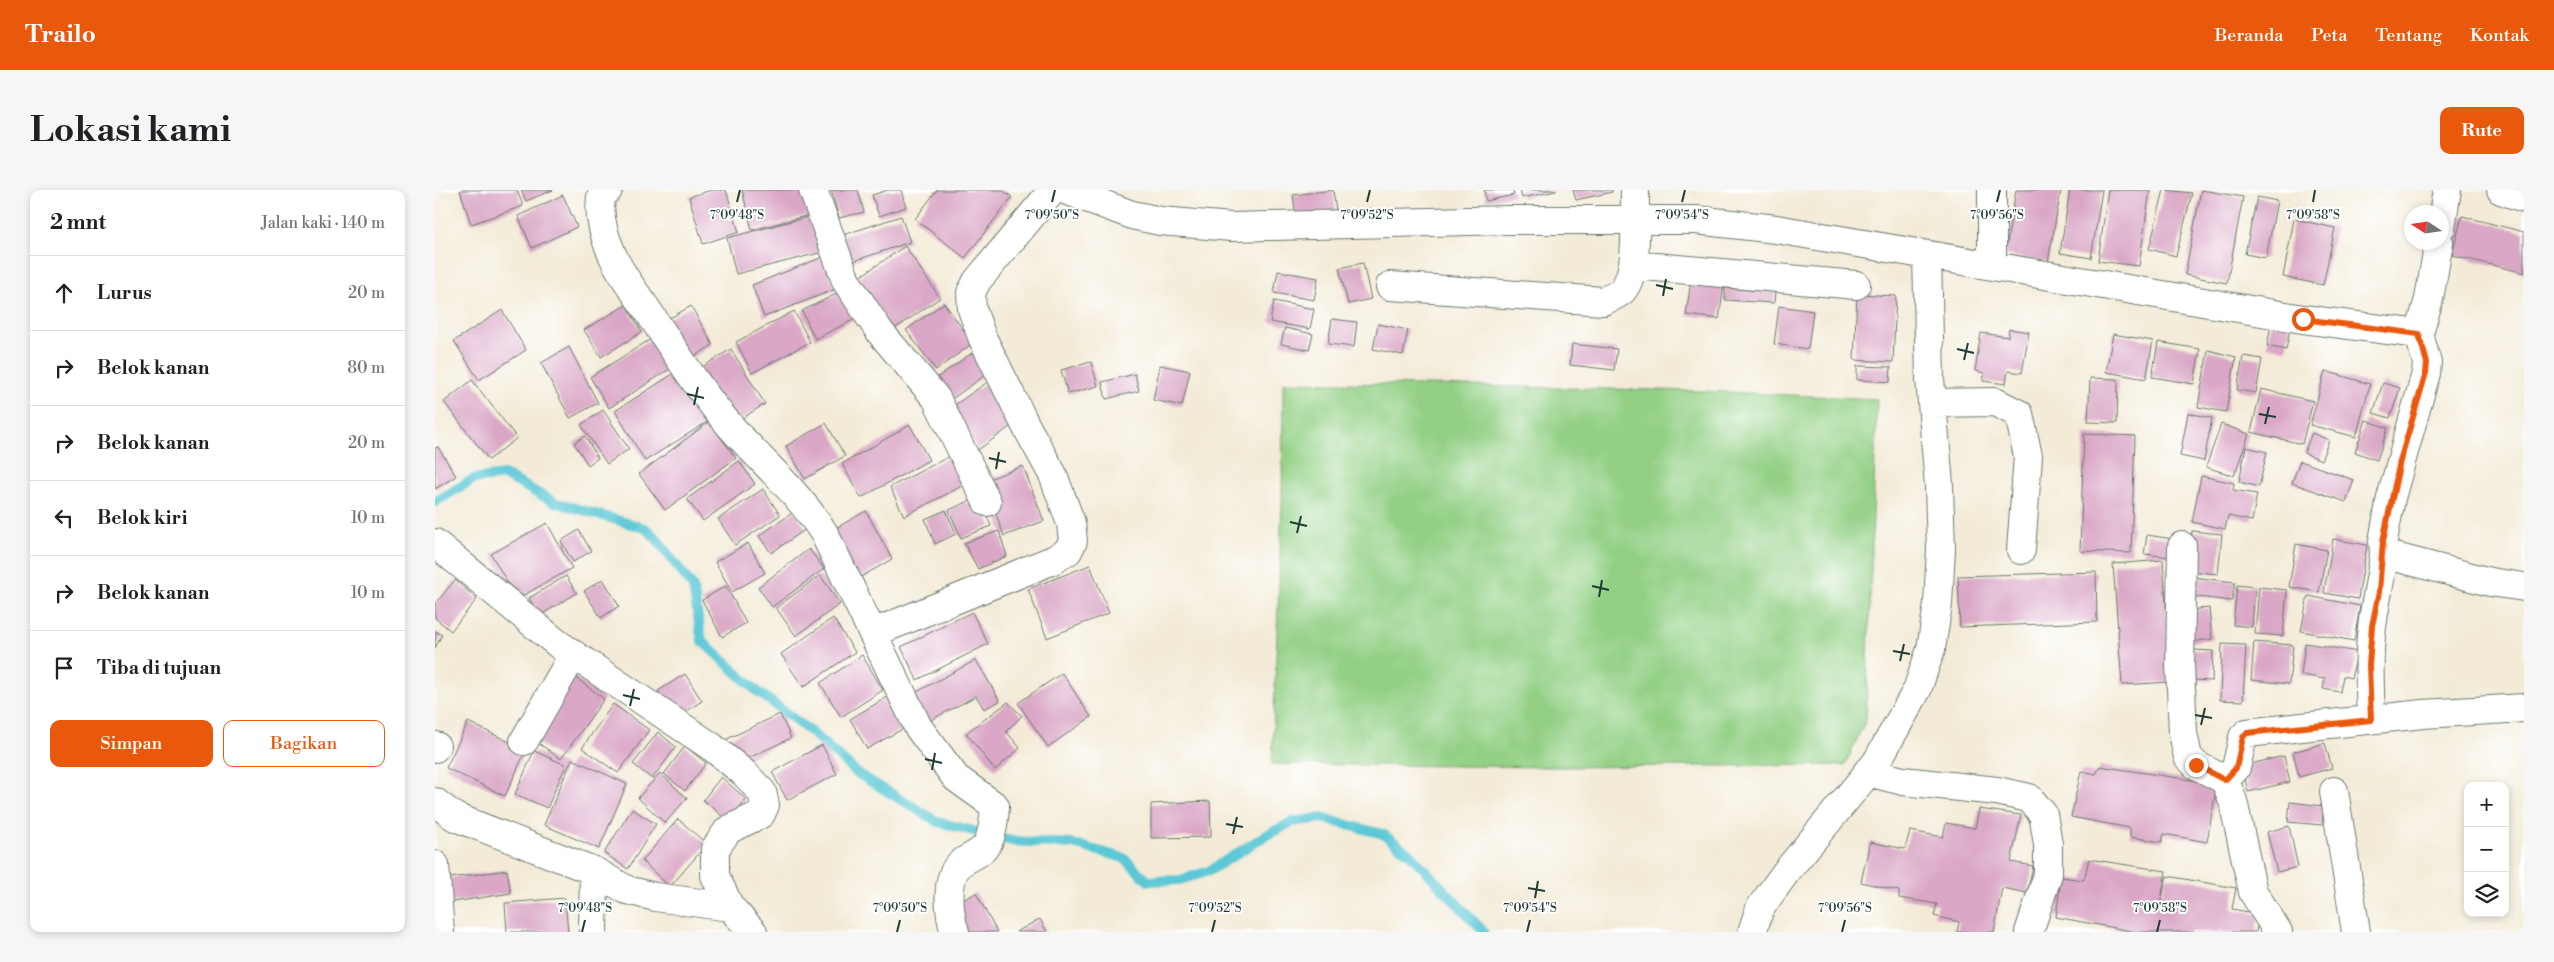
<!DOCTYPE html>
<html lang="id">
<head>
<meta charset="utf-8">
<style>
  body { margin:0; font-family:"Libre Bodoni",serif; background:#f6f6f6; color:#202124 }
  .controls { position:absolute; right:15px; bottom:15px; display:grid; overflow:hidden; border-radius:10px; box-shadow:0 2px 8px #0003 }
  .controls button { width:45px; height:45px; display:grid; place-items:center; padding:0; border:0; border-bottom:1px solid #e0e0e0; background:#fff; color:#202124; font:25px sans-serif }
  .compass { position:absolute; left:1969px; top:15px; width:45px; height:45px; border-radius:50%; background:#fff; box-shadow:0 2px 8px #0003; rotate:282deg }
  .stop { position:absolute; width:15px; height:15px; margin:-11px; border:4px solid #ea580c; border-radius:50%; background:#fff }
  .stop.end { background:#ea580c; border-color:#fff; box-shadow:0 1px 5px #0008 }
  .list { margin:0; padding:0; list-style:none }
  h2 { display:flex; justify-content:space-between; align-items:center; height:65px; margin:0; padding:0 20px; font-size:21px }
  h2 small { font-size:16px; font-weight:400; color:#757577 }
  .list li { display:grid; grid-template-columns:32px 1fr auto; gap:15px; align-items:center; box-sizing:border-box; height:75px; padding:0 20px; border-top:1px solid #e0e0e0 }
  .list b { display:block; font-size:19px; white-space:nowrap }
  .list em { font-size:16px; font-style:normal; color:#757577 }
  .actions { display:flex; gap:10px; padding:15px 20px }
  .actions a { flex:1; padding:11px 0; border:1px solid #ea580c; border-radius:10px; text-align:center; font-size:18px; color:#ea580c }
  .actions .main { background:#ea580c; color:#fff }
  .icon { flex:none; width:28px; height:28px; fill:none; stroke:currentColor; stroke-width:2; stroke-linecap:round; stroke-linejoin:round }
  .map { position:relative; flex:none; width:2089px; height:742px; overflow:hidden; border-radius:10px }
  header { display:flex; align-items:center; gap:30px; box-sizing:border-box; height:70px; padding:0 25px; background:#ea580c; color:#fff }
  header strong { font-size:24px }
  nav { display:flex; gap:28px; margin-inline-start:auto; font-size:18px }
  .intro { display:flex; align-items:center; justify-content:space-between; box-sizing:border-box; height:120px; padding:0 30px }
  h1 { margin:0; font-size:35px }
  .button { padding:12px 22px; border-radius:10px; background:#ea580c; color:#fff; font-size:18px; font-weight:700 }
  main { display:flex; gap:30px; padding:0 30px }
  aside { flex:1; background:#fff; border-radius:10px; box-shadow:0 2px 8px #0003 }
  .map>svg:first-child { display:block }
  .green { fill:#93d085; stroke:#59865c }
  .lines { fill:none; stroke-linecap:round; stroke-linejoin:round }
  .stream { stroke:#5cc8d6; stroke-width:10 }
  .building { fill:#daa7c6 }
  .minor-casing { stroke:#697a6d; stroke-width:30 }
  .minor { stroke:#fff; stroke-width:28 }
  .route { stroke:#ea580c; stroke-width:6 }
  .ticks { fill:none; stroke:#1f3d34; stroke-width:2 }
  .ticks-label { font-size:12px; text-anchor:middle; fill:#1f3d34; stroke:#fff; stroke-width:4; stroke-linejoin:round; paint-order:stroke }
</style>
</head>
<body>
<header>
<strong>Trailo</strong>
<nav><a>Beranda</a><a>Peta</a><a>Tentang</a><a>Kontak</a></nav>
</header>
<div class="intro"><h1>Lokasi kami</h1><a class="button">Rute</a></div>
<main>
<aside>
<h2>2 mnt<small>Jalan kaki · 140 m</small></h2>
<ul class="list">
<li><svg class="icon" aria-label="ahead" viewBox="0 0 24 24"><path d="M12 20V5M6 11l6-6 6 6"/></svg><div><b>Lurus</b></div><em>20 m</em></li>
<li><svg class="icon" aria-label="right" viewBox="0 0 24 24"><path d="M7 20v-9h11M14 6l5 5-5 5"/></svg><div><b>Belok kanan</b></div><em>80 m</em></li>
<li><svg class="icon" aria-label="right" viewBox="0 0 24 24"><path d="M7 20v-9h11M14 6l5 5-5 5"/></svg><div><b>Belok kanan</b></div><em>20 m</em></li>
<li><svg class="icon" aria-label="left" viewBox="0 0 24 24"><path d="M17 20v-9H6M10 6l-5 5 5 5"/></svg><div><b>Belok kiri</b></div><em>10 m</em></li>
<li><svg class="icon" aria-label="right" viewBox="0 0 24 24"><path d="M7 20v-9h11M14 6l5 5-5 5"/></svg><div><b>Belok kanan</b></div><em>10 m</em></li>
<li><svg class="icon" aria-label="arrive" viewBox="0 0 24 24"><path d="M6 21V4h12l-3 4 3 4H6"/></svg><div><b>Tiba di tujuan</b></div></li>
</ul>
<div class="actions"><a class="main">Simpan</a><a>Bagikan</a></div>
</aside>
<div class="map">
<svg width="2089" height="742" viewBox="0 0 2089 742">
  <rect width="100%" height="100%" fill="#fff"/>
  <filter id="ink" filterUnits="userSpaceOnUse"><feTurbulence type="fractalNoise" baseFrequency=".02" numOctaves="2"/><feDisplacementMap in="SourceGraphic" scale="10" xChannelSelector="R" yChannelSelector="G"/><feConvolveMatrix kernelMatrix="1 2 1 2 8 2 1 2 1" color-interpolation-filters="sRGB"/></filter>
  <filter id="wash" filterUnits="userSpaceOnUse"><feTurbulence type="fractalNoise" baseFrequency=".0096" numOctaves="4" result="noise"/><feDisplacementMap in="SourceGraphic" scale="20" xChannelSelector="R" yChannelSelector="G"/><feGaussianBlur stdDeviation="1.12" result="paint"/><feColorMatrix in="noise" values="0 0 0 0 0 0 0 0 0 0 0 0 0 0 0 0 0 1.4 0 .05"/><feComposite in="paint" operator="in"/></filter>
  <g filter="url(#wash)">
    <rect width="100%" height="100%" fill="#f3ebd7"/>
    <path class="green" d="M 857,192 L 1268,201 L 1442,209 L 1431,530 L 1410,575 L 1119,577 L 837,574 L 847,312 L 848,193 Z"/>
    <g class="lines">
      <path class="stream" d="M 0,312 L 38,289 L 69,285 L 119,312 L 210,338 L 221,348 L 258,397 L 267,451 L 322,501 L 376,542 L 422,583 L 503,632 L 577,651 L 638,654 L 689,668 L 713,691 L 745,690 L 774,681 L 828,647 L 857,632 L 886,628 L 948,644 L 974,663 L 1049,742"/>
    </g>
    <g id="blocks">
      <path class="building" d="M 25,0 L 82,0 L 88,16 L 36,34 Z
        M 86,0 L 118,0 L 91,11 Z
        M 276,0 L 291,0 L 304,42 L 268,54 L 254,7 Z
        M 307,0 L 371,0 L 378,24 L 317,40 Z
        M 396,0 L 423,0 L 429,22 L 404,28 Z
        M 453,0 L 466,0 L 471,17 L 444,26 L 437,5 Z
        M 502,0 L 567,0 L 577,7 L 530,68 L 480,29 Z
        M 898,0 L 901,21 L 861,27 L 858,5 Z
        M 1049,0 L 1078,0 L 1079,5 L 1051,11 Z
        M 1085,0 L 1121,0 L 1121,1 L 1087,8 Z
        M 1138,0 L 1177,0 L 1177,2 L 1141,10 Z
        M 1581,0 L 1626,0 L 1613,72 L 1570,65 Z
        M 1635,0 L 1667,0 L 1656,68 L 1625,63 Z
        M 1673,0 L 1715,0 L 1704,76 L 1663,71 Z
        M 1729,0 L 1757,3 L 1741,66 L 1714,59 Z
        M 1766,0 L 1808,7 L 1792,93 L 1750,85 Z
        M 128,5 L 142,37 L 97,58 L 83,26 Z
        M 1822,7 L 1842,11 L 1831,68 L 1810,64 Z
        M 380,25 L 388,62 L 301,84 L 292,48 Z
        M 466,26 L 475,52 L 410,74 L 402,47 Z
        M 2027,26 L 2089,42 L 2089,83 L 2017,65 Z
        M 1859,29 L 1900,38 L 1888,95 L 1848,87 Z
        M 470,56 L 505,108 L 455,142 L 420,90 Z
        M 388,67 L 401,99 L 329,127 L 317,95 Z
        M 928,73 L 936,109 L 913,114 L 904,78 Z
        M 843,81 L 883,88 L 879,110 L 839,103 Z
        M 1256,90 L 1289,95 L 1284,129 L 1251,125 Z
        M 1290,98 L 1340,102 L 1339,113 L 1290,110 Z
        M 407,101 L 420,129 L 380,149 L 367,121 Z
        M 1422,104 L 1461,106 L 1458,172 L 1419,170 Z
        M 839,111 L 879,119 L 875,139 L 835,132 Z
        M 509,113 L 538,153 L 501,180 L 471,140 Z
        M 191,115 L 207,142 L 166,167 L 149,140 Z
        M 256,116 L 278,155 L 253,170 L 230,131 Z
        M 1344,116 L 1378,121 L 1373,159 L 1339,154 Z
        M 67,120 L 91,160 L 44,190 L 19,151 Z
        M 359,121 L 375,152 L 317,183 L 301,152 Z
        M 1838,124 L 1857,128 L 1851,160 L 1832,156 Z
        M 897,129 L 922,132 L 919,157 L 893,154 Z
        M 943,134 L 973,140 L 968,165 L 938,159 Z
        M 850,138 L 878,144 L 874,160 L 846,154 Z
        M 1574,139 L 1594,142 L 1587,183 L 1573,181 L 1571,194 L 1548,191 L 1549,183 L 1540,181 L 1546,143 L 1573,147 Z
        M 1678,144 L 1718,151 L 1711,189 L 1671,182 Z
        M 216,149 L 235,179 L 174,218 L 155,187 Z
        M 1723,152 L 1765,159 L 1759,194 L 1717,187 Z
        M 1137,154 L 1182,159 L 1179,180 L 1135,175 Z
        M 134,157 L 163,213 L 135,228 L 106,173 Z
        M 544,158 L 559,179 L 514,211 L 500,189 Z
        M 296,159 L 330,214 L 298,234 L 264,179 Z
        M 1773,160 L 1801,167 L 1791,222 L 1763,217 Z
        M 1808,166 L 1827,169 L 1821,203 L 1802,200 Z
        M 656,172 L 663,196 L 633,204 L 626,180 Z
        M 725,175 L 755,181 L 747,216 L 718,210 Z
        M 1422,176 L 1456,177 L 1455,192 L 1422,190 Z
        M 1890,181 L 1935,194 L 1921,247 L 1875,235 Z
        M 241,182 L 272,232 L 210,271 L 180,221 Z
        M 700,184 L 704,201 L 671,209 L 667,192 Z
        M 1655,188 L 1683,189 L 1682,233 L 1653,232 Z
        M 37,190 L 82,248 L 54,270 L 9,212 Z
        M 554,191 L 583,231 L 543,260 L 514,219 Z
        M 1948,193 L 1965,198 L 1955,228 L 1938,223 Z
        M 1826,199 L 1878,211 L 1867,254 L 1816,242 Z
        M 168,220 L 194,259 L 172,274 L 146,235 Z
        M 1753,223 L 1777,228 L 1769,271 L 1745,266 Z
        M 1931,230 L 1953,238 L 1942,270 L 1920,262 Z
        M 274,232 L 301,268 L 230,320 L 204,284 Z
        M 391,233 L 410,266 L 370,289 L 351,256 Z
        M 1786,234 L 1814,244 L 1799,286 L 1771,277 Z
        M 475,235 L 494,270 L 426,308 L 407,274 Z
        M 1877,243 L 1894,250 L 1886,270 L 1869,263 Z
        M 1649,244 L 1700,246 L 1696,363 L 1645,361 Z
        M 150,246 L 163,268 L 153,275 L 139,253 Z
        M 3,257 L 21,286 L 0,299 L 0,258 Z
        M 1811,257 L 1832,262 L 1824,297 L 1804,292 Z
        M 521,263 L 535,292 L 469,326 L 455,297 Z
        M 304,271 L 320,294 L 268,331 L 252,309 Z
        M 1865,271 L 1919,290 L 1911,312 L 1857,293 Z
        M 588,276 L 609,331 L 569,346 L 549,291 Z
        M 1766,286 L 1799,293 L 1798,300 L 1822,304 L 1817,331 L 1793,326 L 1790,339 L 1757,332 Z
        M 328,299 L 345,325 L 300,355 L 283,329 Z
        M 544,307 L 556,336 L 526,348 L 514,320 Z
        M 511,320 L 521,344 L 500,354 L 490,329 Z
        M 360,321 L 371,339 L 336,363 L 324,346 Z
        M 431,321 L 457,369 L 419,391 L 392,343 Z
        M 112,333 L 137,378 L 82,409 L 56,364 Z
        M 144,340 L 156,361 L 138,372 L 126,351 Z
        M 564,341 L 572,366 L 543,379 L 529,353 Z
        M 1757,341 L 1787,344 L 1783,384 L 1753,381 Z
        M 1712,345 L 1738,349 L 1736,367 L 1709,364 Z
        M 1898,349 L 1932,355 L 1923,409 L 1889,403 Z
        M 313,353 L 330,383 L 297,402 L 280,372 Z
        M 1861,354 L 1892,360 L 1884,402 L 1854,397 Z
        M 374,359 L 389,379 L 337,417 L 323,397 Z
        M 1728,370 L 1736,492 L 1687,495 L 1678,374 Z
        M 655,375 L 674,423 L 612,448 L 593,399 Z
        M 1661,382 L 1662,432 L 1525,437 L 1523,386 Z
        M 385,385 L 405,414 L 361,446 L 341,418 Z
        M 131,386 L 142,403 L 104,426 L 94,408 Z
        M 1757,387 L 1800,392 L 1797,411 L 1755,406 Z
        M 168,389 L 184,416 L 166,428 L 149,401 Z
        M 20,390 L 42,409 L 16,441 L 0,428 L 0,414 Z
        M 1802,395 L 1820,397 L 1817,437 L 1798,435 Z
        M 291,396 L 311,433 L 287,447 L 267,410 Z
        M 1824,397 L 1852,400 L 1848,446 L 1820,444 Z
        M 1873,406 L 1925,416 L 1919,451 L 1866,441 Z
        M 1774,418 L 1777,449 L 1756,452 L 1753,420 Z
        M 537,422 L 553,454 L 482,490 L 466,457 Z
        M 398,428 L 420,462 L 368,497 L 346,464 Z
        M 0,441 L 7,445 L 0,458 Z
        M 1819,452 L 1858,455 L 1854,494 L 1816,490 Z
        M 1870,453 L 1923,462 L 1916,488 L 1908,486 L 1905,502 L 1888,499 L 1890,489 L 1866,485 Z
        M 1787,454 L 1811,455 L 1808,511 L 1785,510 Z
        M 1759,460 L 1778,461 L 1777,491 L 1757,490 Z
        M 427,465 L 448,500 L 406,527 L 385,493 Z
        M 541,470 L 565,511 L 549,519 L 541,506 L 494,531 L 476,505 Z
        M 627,483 L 656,527 L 613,557 L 583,513 Z
        M 250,484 L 267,511 L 240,528 L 223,501 Z
        M 140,487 L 169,509 L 126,569 L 96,548 Z
        M 454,506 L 471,537 L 432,559 L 415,529 Z
        M 573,512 L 587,526 L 571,541 L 585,558 L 560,580 L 531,543 Z
        M 178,514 L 214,540 L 183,583 L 147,558 Z
        M 345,524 L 356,548 L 303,573 L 292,549 Z
        M 33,532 L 91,560 L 70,606 L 11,578 Z
        M 223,542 L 241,557 L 217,589 L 198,574 Z
        M 1890,553 L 1897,578 L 1864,587 L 1858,562 Z
        M 387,555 L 402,584 L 352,610 L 337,582 Z
        M 250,556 L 271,573 L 250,601 L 229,584 Z
        M 99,561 L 131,575 L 112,618 L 80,604 Z
        M 1849,566 L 1855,592 L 1813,602 L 1807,576 Z
        M 137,569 L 192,594 L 164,659 L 109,635 Z
        M 1665,576 L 1782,594 L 1772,652 L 1729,644 L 1727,652 L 1695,647 L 1695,638 L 1636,627 L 1646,581 L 1661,584 Z
        M 225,583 L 252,608 L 230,633 L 203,608 Z
        M 286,587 L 311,609 L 293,631 L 268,610 Z
        M 775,611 L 776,647 L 716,648 L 716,614 Z
        M 1855,612 L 1889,616 L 1887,635 L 1853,632 Z
        M 197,619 L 221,634 L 193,679 L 169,663 Z
        M 1544,619 L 1586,625 L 1576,672 L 1598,676 L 1592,703 L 1567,698 L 1559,742 L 1522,742 L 1524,732 L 1499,726 L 1502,714 L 1464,708 L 1464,701 L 1426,692 L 1435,652 L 1470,659 L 1475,641 L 1508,647 L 1511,633 L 1540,638 Z
        M 243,629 L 272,654 L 235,697 L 207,671 Z
        M 1854,636 L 1863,677 L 1842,682 L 1832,642 Z
        M 1654,669 L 1731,681 L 1725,715 L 1732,686 L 1801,698 L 1797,719 L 1824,724 L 1821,742 L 1701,742 L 1621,727 L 1626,687 L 1649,690 Z
        M 72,680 L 76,703 L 12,713 L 8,689 Z
        M 541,703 L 562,742 L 531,742 L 517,716 Z
        M 130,708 L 133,742 L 72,742 L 70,713 Z
        M 605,729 L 612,742 L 581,742 Z"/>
    </g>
  </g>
  <g filter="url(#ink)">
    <use href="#blocks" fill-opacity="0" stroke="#697a6d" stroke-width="1"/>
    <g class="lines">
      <g class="minor-casing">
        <path id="minor" d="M 173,0 L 167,2 C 162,23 168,44 177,64 C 185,84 201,103 213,121 C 240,161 265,202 297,238 C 329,274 363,302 389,343 L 483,537 L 521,588 L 560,616 C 559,629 558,647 550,657 C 544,665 531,668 524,675 C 510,689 514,725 520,742
          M 378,0 L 411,91 L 445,142 L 501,208 L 552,312
          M 630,0 L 697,25 L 725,31 L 797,37 L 1073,30 L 1261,30 L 1341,39 L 1868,129 L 1984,144 L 1994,109 L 2004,52
          M 2066,0 L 2089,8
          M 2006,37 L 2012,0
          M 1198,75 L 1421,95
          M 1557,76 L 1557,0
          M 955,96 L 1168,111 C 1174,108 1184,105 1188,100 C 1205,78 1199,27 1200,0
          M 1984,144 L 1992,173 L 1991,183 L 1956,308 L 1948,351 L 1949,364 L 2055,392 L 2089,397
          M 1497,213 L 1560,212 L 1584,224 L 1593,266 L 1586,360
          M 0,353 L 123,454 L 277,557 L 309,583 L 327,602 L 330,615 L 326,624 L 293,640 L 280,659 L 280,686 L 295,717 L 318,742
          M 1747,356 L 1745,475 L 1748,543 L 1753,567 L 1761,575 L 1790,590 L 1798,611 L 1818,702 L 1843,742
          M 438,443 L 618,370 L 633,361 L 638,351 L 636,333 L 618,285 L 591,236 L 547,147 L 537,119 L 536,103 L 542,91 L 618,0
          M 1936,530 C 1935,499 1933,468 1937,437 C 1940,413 1946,389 1949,364
          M 89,551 L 138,465
          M 0,558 L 1,556
          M 1432,582 L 1468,591 L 1562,601 L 1594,608 L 1608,624 L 1613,654 L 1613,684 L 1594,742
          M 1790,590 L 1801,578 L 1808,547 L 1812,543 L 1988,524 L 2089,518
          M 1899,601 L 1921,742
          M 0,612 L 20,627 L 159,681 L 192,700 L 220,707 L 295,717
          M 0,675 L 5,742
          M 158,742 L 159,681
          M 1317,742 L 1325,718 L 1351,682 L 1441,573 L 1482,500 L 1496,459 L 1503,414 L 1506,359 L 1504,295 L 1495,189 L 1492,66"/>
      </g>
      <use href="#minor" class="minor"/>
    </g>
  </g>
  <g class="lines" filter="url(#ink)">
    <path class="route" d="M 1761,575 L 1790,590 L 1801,578 L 1808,547 L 1812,543 L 1936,530 L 1934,475 L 1937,436 L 1944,402 L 1948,351 L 1965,271 L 1991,183 L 1992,173 L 1984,144 L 1868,129"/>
  </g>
  <path class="ticks" d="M 302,12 L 305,0M 617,12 L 620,0M 932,12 L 935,0M 1247,12 L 1250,0M 1562,12 L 1565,0M 1878,12 L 1880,0M 1221,95 L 1238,99M 1228,106 L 1231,89M 1522,159 L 1539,163M 1529,170 L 1533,153M 252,204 L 269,208M 259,215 L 263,197M 1824,224 L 1841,227M 1830,234 L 1834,217M 554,268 L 571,272M 561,279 L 564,262M 855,332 L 872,336M 862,343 L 866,326M 1157,396 L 1174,400M 1164,407 L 1167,390M 1458,461 L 1475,464M 1465,471 L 1469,454M 188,505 L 205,509M 195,516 L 199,499M 1760,525 L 1777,528M 1766,535 L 1770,518M 490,569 L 507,573M 497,580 L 500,563M 791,634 L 808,637M 798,644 L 802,627M 1093,698 L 1110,701M 1100,708 L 1103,691M 147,742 L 150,730M 462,742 L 465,730M 777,742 L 780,730M 1092,742 L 1095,730M 1407,742 L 1410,730M 1722,742 L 1725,730"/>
  <g class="ticks-label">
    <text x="302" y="29">7°09'48"S</text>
    <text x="617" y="29">7°09'50"S</text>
    <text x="932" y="29">7°09'52"S</text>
    <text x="1247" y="29">7°09'54"S</text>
    <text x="1562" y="29">7°09'56"S</text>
    <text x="1878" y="29">7°09'58"S</text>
    <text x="150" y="722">7°09'48"S</text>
    <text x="465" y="722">7°09'50"S</text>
    <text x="780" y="722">7°09'52"S</text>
    <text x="1095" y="722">7°09'54"S</text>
    <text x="1410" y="722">7°09'56"S</text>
    <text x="1725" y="722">7°09'58"S</text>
  </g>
</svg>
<div class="controls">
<button>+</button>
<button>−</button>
<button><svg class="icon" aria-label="layers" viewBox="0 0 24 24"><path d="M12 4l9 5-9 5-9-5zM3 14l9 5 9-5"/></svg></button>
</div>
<svg class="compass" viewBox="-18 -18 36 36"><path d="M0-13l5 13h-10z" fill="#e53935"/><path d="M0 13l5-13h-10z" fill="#757577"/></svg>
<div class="stop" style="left:1868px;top:129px"></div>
<div class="stop end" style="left:1761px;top:575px"></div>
</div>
</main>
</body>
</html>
